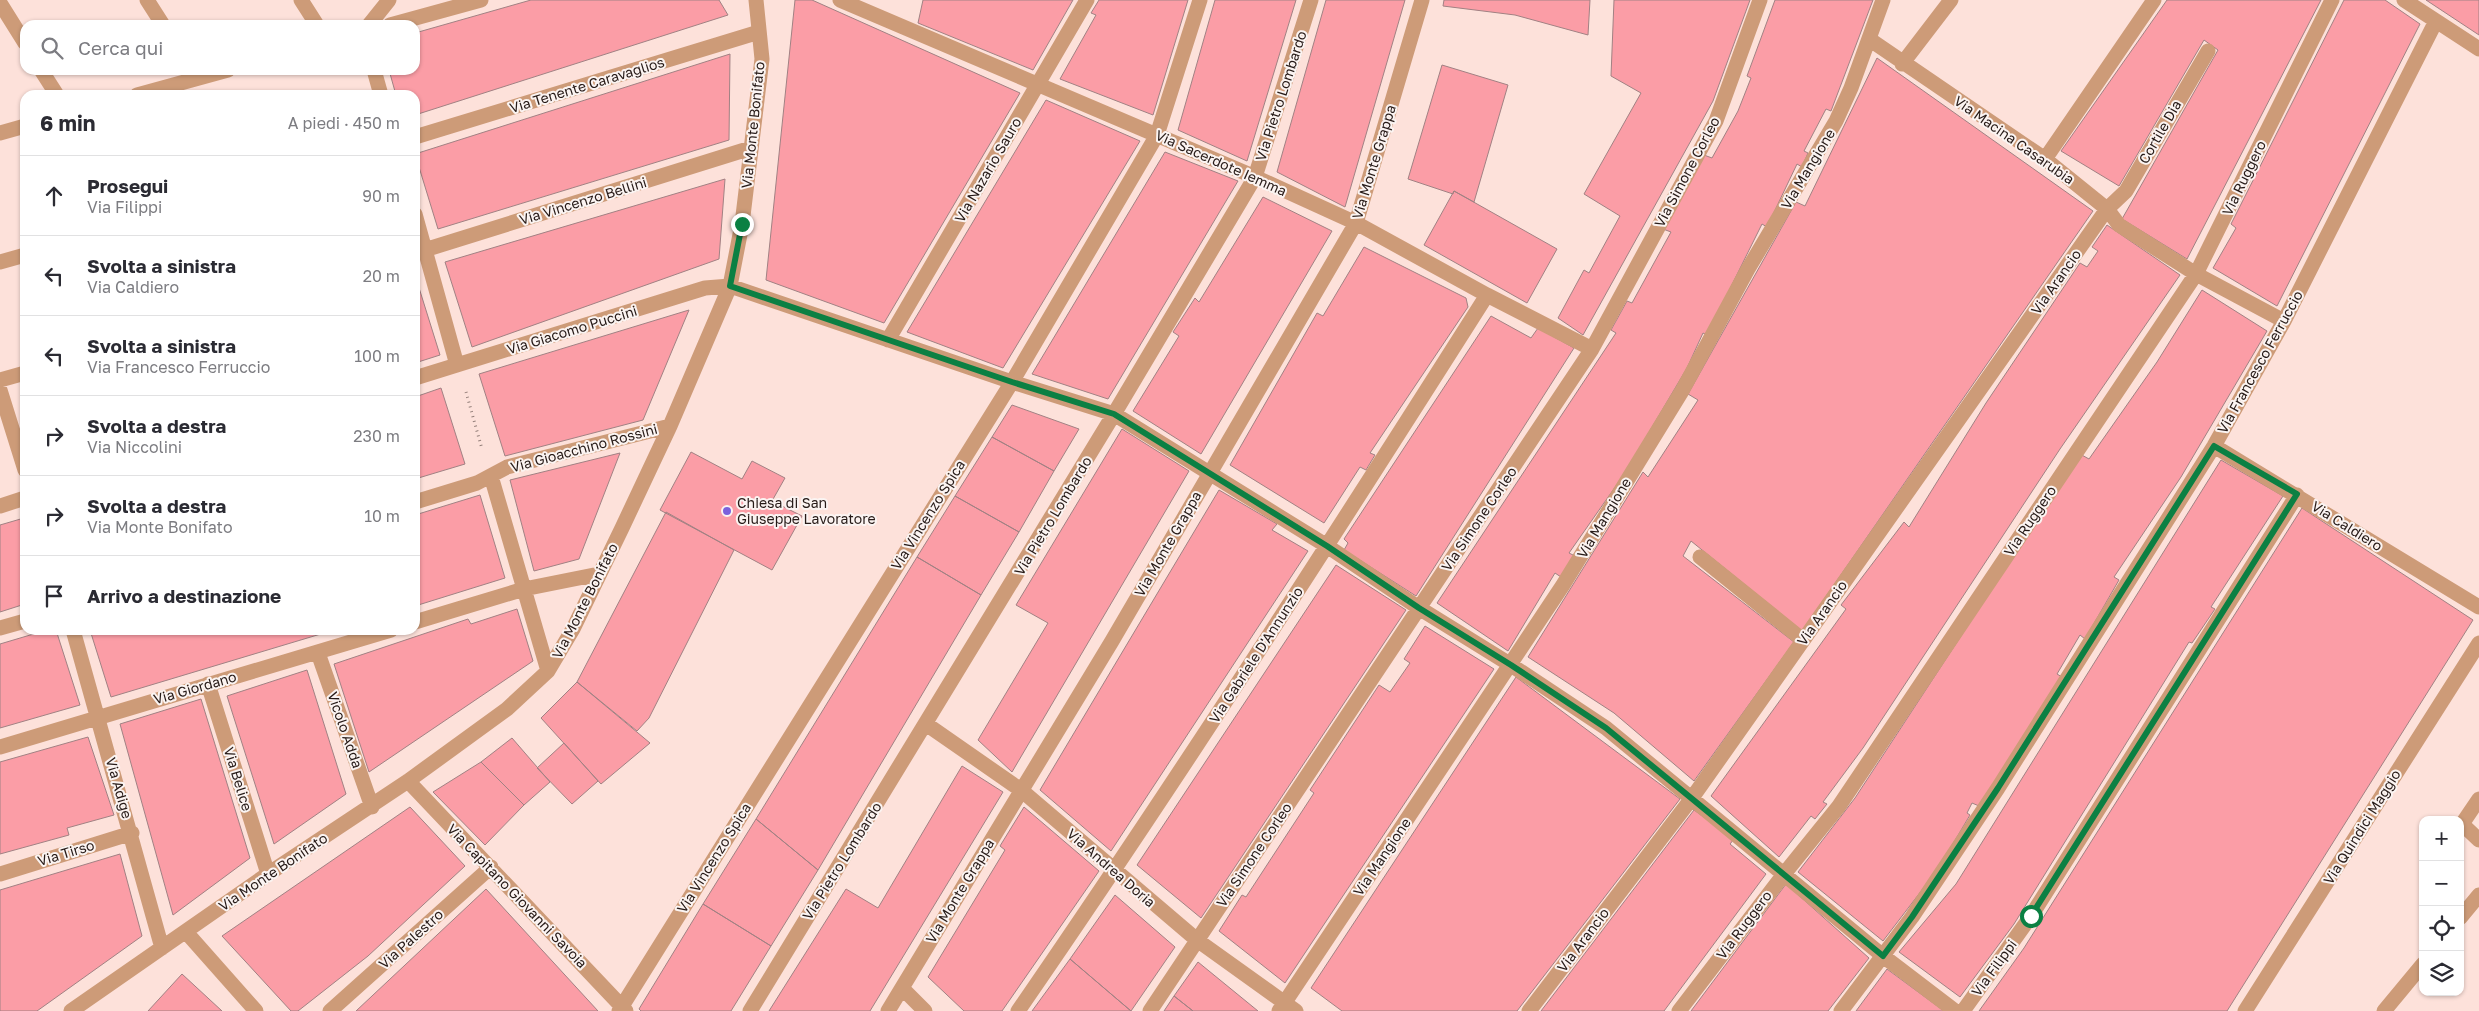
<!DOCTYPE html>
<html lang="it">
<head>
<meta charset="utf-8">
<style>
  body { margin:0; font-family:"Golos Text",sans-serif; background:#f2f2f3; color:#2b2b33 }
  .controls { position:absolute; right:15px; bottom:15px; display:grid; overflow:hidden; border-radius:10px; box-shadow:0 1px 4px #0004 }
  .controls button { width:45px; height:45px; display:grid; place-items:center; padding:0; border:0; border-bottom:1px solid #e1e1e2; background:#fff; color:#2b2b33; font:25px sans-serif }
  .stop { position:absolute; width:15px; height:15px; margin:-11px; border:4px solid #0b8043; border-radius:50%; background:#fff }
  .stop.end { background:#0b8043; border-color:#fff; box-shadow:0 1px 5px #0008 }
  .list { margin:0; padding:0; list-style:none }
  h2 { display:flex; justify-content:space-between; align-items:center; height:65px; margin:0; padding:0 20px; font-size:21px }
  h2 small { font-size:16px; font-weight:400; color:#7c7c81 }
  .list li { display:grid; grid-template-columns:32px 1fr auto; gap:15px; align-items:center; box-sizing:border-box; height:80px; padding:0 20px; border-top:1px solid #e1e1e2 }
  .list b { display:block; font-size:19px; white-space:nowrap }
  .list p { margin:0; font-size:16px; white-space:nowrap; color:#7c7c81 }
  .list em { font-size:16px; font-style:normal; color:#7c7c81 }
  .icon { flex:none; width:28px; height:28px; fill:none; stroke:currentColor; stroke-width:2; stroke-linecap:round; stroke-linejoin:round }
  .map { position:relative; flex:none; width:2479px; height:1011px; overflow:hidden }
  .search { position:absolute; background:#fff; box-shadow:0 1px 4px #0004; left:20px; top:20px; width:400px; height:55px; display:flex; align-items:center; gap:12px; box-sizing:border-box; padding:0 18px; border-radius:15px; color:#7c7c81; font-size:19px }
  .panel { position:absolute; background:#fff; box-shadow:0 1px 4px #0004; left:20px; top:90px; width:400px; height:545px; border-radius:15px }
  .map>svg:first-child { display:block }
  .building { fill:#fb9da6; stroke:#a18183 }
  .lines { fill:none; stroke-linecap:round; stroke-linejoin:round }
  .path { stroke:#95807b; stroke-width:3; stroke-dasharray:1 4; stroke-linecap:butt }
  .minor { stroke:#cd9b78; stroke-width:15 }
  .route { stroke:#0b8043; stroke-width:6 }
  .poi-dot { fill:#7b61dc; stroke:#fbf4f2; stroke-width:2 }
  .labels { text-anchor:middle; stroke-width:4; stroke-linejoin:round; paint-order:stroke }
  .street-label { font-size:14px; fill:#261a17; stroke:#fbf4f2 }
  .poi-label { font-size:14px; fill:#261a17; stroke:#fbf4f2; text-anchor:start }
</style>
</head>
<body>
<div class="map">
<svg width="2479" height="1011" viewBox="0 0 2479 1011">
  <rect width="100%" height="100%" fill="#fde1da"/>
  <path class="building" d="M 531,0 L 719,0 L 728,15 L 415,115 L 415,95 L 396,95 L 389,70 L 415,70 L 415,33 Z
    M 795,0 L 812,0 L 1020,93 L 884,323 L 766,280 Z
    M 923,0 L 1073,0 L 1033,70 L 918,23 Z
    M 1099,0 L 1188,0 L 1153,115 L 1060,79 L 1096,15 L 1091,13 Z
    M 1215,0 L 1296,0 L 1247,161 L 1178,130 Z
    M 1326,0 L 1405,0 L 1345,207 L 1277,172 Z
    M 1444,0 L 1590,0 L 1588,35 L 1515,15 L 1443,6 Z
    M 1614,0 L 1750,0 L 1713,101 L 1583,335 L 1558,318 L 1584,270 L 1589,273 L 1620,216 L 1584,194 L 1641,93 L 1611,76 Z
    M 1775,0 L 1873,0 L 1831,111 L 1826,109 L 1804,151 L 1808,153 L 1802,167 L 1797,164 L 1767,227 L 1762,224 L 1707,335 L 1703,333 L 1687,368 L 1625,473 L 1569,553 L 1575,556 L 1561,577 L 1555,573 L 1508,651 L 1437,603 L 1616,333 L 1611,330 L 1627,301 L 1632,303 L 1671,232 L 1663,229 L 1704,155 L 1712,158 L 1738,111 L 1751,78 L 1747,76 Z
    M 2167,0 L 2321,0 L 2187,259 L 2122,219 L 2218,50 L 2204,40 L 2119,186 L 2061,151 Z
    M 2344,0 L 2385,0 L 2420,24 L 2277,306 L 2213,268 L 2236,228 L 2231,224 Z
    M 2426,0 L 2479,0 L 2479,35 Z
    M 730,54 L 729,140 L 438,229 L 415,154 Z
    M 1877,58 L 2093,211 L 1802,631 L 1691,541 L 1683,556 L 1794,642 L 1694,781 L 1614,713 L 1528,657 L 1643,472 L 1648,477 L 1698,400 L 1688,394 L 1796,202 L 1805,206 Z
    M 1442,65 L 1508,85 L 1474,202 L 1454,191 L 1453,194 L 1408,179 Z
    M 1046,100 L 1140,141 L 1003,368 L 907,332 Z
    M 1165,152 L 1238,181 L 1108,399 L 1032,374 Z
    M 725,179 L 719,259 L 472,347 L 445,262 Z
    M 1454,191 L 1557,249 L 1527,303 L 1424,245 Z
    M 1263,197 L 1332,231 L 1201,454 L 1133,411 L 1179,336 L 1173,332 L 1195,298 L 1199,302 Z
    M 2107,225 L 2180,275 L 2060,449 L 1863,748 L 1823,802 L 1827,804 L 1815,819 L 1811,816 L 1779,857 L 1711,796 L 1846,609 L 1841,605 L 1904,522 L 1909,527 L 1986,403 L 2080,263 L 2087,267 L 2098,251 L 2092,247 Z
    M 1364,247 L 1466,298 L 1468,307 L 1370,453 L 1375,455 L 1366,470 L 1360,467 L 1324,523 L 1230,465 L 1317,313 L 1323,316 Z
    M 415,275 L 440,355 L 415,363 Z
    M 2202,290 L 2267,331 L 2181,477 L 2114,577 L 2119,580 L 2085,639 L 2080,635 L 2057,674 L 2062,677 L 1979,806 L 1972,803 L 1967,813 L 1970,815 L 1938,869 L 1883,941 L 1798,872 L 1855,798 L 2080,454 L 2089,459 L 2157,362 Z
    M 689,310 L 643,420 L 505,456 L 479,374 Z
    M 1491,316 L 1531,338 L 1538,328 L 1574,348 L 1416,596 L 1344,550 L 1348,543 L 1344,539 Z
    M 441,388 L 465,464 L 415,479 L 415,397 Z
    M 1012,405 L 1079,429 L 1054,471 L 992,437 Z
    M 1122,429 L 1189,471 L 1012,772 L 978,740 L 1048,623 L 1016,605 Z
    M 992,437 L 1054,471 L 1019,532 L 955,496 Z
    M 691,452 L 742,479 L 752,461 L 785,478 L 772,501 L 802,516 L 772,570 L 660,510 Z
    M 620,453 L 579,559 L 534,571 L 510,480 Z
    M 2221,460 L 2283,496 L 2211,607 L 2215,609 L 2192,643 L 2189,642 L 2014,924 L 1960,997 L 1899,952 L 1956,884 Z
    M 1219,490 L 1277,524 L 1272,530 L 1308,551 L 1111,851 L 1040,790 Z
    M 480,495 L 505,578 L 415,606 L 415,515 Z
    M 955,496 L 1019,532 L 981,595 L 917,557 Z
    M 2302,508 L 2473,620 L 2227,1011 L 1979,1011 L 2024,948 Z
    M 666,512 L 734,550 L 649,718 L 637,731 L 577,682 Z
    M 24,518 L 25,604 L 0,612 L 0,525 Z
    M 917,557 L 981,595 L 818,870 L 756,819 Z
    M 1336,565 L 1406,610 L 1201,918 L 1137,865 Z
    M 517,609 L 533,661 L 369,772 L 334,664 L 468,619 L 471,624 Z
    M 1425,626 L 1494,669 L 1285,983 L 1219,931 L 1242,895 L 1246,897 L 1314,793 L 1310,790 L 1379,685 L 1390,692 L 1410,663 L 1404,659 Z
    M 47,630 L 56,630 L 80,705 L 0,728 L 0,644 Z
    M 90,630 L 334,630 L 111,697 Z
    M 307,670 L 346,794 L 274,844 L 227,696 Z
    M 1516,677 L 1680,799 L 1517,1011 L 1342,1011 L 1311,988 Z
    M 577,682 L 650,743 L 601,784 L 541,718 Z
    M 201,699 L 250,858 L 173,915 L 120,724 Z
    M 88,737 L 114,815 L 67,828 L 69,835 L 0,854 L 0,762 Z
    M 512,738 L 550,782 L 524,805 L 481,762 Z
    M 564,743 L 598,781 L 572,804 L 537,768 Z
    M 481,762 L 524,805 L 485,845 L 433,792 Z
    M 962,766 L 1003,792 L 870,1011 L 769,1011 L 846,889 L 878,908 Z
    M 410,807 L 465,866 L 368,956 L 298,1011 L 291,1011 L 222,936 Z
    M 1024,807 L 1099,871 L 1002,1011 L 964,1011 L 928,977 L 1005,850 L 1000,846 Z
    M 1694,810 L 1734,839 L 1730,844 L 1766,874 L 1664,1011 L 1541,1011 Z
    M 756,819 L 818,870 L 771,946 L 703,904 Z
    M 120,854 L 142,936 L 37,1011 L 0,1011 L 0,890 Z
    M 1786,884 L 1869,958 L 1828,1011 L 1691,1011 Z
    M 486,889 L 598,1011 L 356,1011 Z
    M 1115,895 L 1175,947 L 1131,1011 L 1070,959 Z
    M 703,904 L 771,946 L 731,1011 L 641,1011 L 639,1009 Z
    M 1070,959 L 1131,1011 L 1032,1011 Z
    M 1198,962 L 1258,1011 L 1193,1011 L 1174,996 Z
    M 1887,969 L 1944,1011 L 1856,1011 Z
    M 182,974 L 222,1011 L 148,1011 Z
    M 1174,996 L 1193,1011 L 1164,1011 Z"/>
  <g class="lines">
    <path class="path" d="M 466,392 L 482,449"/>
    <path class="minor" d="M 147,0 L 163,25
      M 301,0 L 317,25
      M 840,0 L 1255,177 L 1356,223 L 1487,295 L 1592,349
      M 2404,0 L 2479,49
      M 0,3 L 25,43
      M 369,25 L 389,0
      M 390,25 L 481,0
      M 1869,39 L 2045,159 L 2107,209 L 2119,225 L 2196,274 L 2284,321
      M 1902,64 L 1951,0
      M 41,70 L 57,95
      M 374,70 L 381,95
      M 137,95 L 228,70
      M 0,133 L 25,126
      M 415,137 L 759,32
      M 2045,159 L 2154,0
      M 415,214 L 457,365
      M 415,253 L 751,148
      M 0,262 L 25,255
      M 888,340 L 1087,0
      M 415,378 L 705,288 L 730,286 L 1012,382 L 1114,414 L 1327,546 L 1419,608 L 1511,665 L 1606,728 L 1883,956 L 1955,1011
      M 0,380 L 25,373
      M 0,390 L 25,470
      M 2214,446 L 2479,607
      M 491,476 L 548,671
      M 415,502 L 477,483 L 507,467 L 670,426
      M 0,506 L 25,498
      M 1700,557 L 1803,640
      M 415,622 L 524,589 L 599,574
      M 0,628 L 25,621
      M 73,630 L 162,948
      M 318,653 L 372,807
      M 208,684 L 268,874
      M 926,724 L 1021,790 L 1197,940 L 1296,1011
      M 0,747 L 391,630
      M 408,781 L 626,1011
      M 2479,799 L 2462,824 L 2479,840
      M 0,874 L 132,833
      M 2460,918 L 2479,895
      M 186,932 L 256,1011
      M 902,988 L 925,1011
      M 71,1011 L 268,874 L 408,781 L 507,709 L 548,671 L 573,629 L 622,528 L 670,426 L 730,286 L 742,224 L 762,59 L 756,0
      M 330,1011 L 491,867
      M 619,1011 L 1012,382 L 1157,135 L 1200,0
      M 750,1011 L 1114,414 L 1255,177 L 1311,0
      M 888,1011 L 1112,641 L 1356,223 L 1422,0
      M 1018,1011 C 1180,776 1334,536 1487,295
      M 1150,1011 L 1592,349 L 1716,121 L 1760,0
      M 1279,1011 L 1563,585 L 1682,391 L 1748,269 L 1836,121 L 1851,88 L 1883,0
      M 1529,1011 L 1692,798 L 2107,209 L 2126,191 L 2208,51
      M 1679,1011 L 1784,874 L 1839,806 L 2196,274 L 2332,0
      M 1841,1011 L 1912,917 L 1998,788 L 2214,446 L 2284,321 L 2436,21
      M 1963,1011 L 2031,916 L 2297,495
      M 2245,1011 L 2479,643
      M 2384,1011 L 2423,964"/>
  </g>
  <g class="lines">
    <path class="route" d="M 742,224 L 730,286 L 1012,382 L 1114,414 L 1327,546 L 1419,608 L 1511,665 L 1606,728 L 1883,956 L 1912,917 L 1998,788 L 2214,446 L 2297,494 L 2031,916"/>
  </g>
  <circle class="poi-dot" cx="727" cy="511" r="5"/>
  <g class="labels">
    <g class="street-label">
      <text transform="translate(587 85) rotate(-17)" y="5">Via Tenente Caravaglios</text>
      <text transform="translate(1281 96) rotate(-72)" y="5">Via Pietro Lombardo</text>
      <text transform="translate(753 125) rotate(-84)" y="5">Via Monte Bonifato</text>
      <text transform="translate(2160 132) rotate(-60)" y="5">Cortile Dia</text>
      <text transform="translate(2014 140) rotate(35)" y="5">Via Macina Casarubia</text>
      <text transform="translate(1374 162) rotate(-73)" y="5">Via Monte Grappa</text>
      <text transform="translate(1221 163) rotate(24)" y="5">Via Sacerdote Iemma</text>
      <text transform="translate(1808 169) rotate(-59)" y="5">Via Mangione</text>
      <text transform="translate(988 170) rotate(-60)" y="5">Via Nazario Sauro</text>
      <text transform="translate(1687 172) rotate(-62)" y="5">Via Simone Corleo</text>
      <text transform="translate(2244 178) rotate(-64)" y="5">Via Ruggero</text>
      <text transform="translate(583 201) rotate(-17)" y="5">Via Vincenzo Bellini</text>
      <text transform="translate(2056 282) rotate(-55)" y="5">Via Arancio</text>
      <text transform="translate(572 330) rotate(-17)" y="5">Via Giacomo Puccini</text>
      <text transform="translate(2260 362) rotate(-61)" y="5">Via Francesco Ferruccio</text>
      <text transform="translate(584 448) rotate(-15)" y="5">Via Gioacchino Rossini</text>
      <text transform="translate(928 515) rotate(-58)" y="5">Via Vincenzo Spica</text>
      <text transform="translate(1053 516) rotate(-59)" y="5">Via Pietro Lombardo</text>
      <text transform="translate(1604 518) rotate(-59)" y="5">Via Mangione</text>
      <text transform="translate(1479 519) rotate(-56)" y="5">Via Simone Corleo</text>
      <text transform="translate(2030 521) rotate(-56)" y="5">Via Ruggero</text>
      <text transform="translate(2347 526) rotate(32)" y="5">Via Caldiero</text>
      <text transform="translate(1168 544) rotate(-60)" y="5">Via Monte Grappa</text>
      <text transform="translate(585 601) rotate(-63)" y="5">Via Monte Bonifato</text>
      <text transform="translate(1822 613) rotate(-55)" y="5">Via Arancio</text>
      <text transform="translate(1256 655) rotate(-57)" y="5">Via Gabriele D'Annunzio</text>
      <text transform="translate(195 688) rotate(-16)" y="5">Via Giordano</text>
      <text transform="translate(345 730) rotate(71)" y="5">Vicolo Adda</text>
      <text transform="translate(238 779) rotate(73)" y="5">Via Belice</text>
      <text transform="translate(119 788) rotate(74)" y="5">Via Adige</text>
      <text transform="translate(2362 827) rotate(-58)" y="5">Via Quindici Maggio</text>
      <text transform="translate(66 853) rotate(-17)" y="5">Via Tirso</text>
      <text transform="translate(1254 855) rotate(-56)" y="5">Via Simone Corleo</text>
      <text transform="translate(1382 857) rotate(-56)" y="5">Via Mangione</text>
      <text transform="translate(714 858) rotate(-58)" y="5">Via Vincenzo Spica</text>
      <text transform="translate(842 861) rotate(-58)" y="5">Via Pietro Lombardo</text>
      <text transform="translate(1111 868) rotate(41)" y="5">Via Andrea Doria</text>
      <text transform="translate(273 872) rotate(-34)" y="5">Via Monte Bonifato</text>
      <text transform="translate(960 891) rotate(-59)" y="5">Via Monte Grappa</text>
      <text transform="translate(517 896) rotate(46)" y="5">Via Capitano Giovanni Savoia</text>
      <text transform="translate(1744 925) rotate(-53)" y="5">Via Ruggero</text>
      <text transform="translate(411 939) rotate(-42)" y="5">Via Palestro</text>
      <text transform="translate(1583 940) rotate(-53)" y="5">Via Arancio</text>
      <text transform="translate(1994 968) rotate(-54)" y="5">Via Filippi</text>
    </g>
    <g class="poi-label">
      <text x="737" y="508">Chiesa di San<tspan x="737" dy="16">Giuseppe Lavoratore</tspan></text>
    </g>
  </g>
</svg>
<div class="controls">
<button>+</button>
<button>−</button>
<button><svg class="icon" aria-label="locate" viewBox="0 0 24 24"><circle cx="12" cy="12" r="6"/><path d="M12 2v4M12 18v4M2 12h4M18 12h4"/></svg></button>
<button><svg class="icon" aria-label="layers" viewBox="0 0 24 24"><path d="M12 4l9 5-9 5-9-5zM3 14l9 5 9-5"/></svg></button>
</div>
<div class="stop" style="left:2031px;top:916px"></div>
<div class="stop end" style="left:742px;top:224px"></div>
<div class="search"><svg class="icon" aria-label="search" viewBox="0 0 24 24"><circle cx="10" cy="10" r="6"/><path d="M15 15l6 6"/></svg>Cerca qui</div>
<section class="panel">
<h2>6 min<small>A piedi · 450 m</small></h2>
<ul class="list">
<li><svg class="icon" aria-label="ahead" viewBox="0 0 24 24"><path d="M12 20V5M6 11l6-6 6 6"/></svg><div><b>Prosegui</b><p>Via Filippi</p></div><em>90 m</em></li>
<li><svg class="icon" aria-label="left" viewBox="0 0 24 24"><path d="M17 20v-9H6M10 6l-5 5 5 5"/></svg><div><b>Svolta a sinistra</b><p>Via Caldiero</p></div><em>20 m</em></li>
<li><svg class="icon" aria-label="left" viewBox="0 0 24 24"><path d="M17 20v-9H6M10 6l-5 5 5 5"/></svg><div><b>Svolta a sinistra</b><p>Via Francesco Ferruccio</p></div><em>100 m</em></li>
<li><svg class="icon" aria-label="right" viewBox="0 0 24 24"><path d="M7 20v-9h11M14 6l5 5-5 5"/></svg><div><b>Svolta a destra</b><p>Via Niccolini</p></div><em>230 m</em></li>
<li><svg class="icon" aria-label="right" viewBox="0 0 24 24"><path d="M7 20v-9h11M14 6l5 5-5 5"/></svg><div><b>Svolta a destra</b><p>Via Monte Bonifato</p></div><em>10 m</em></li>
<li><svg class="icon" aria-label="arrive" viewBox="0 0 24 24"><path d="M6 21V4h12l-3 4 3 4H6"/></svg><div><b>Arrivo a destinazione</b></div></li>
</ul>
</section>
</div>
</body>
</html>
